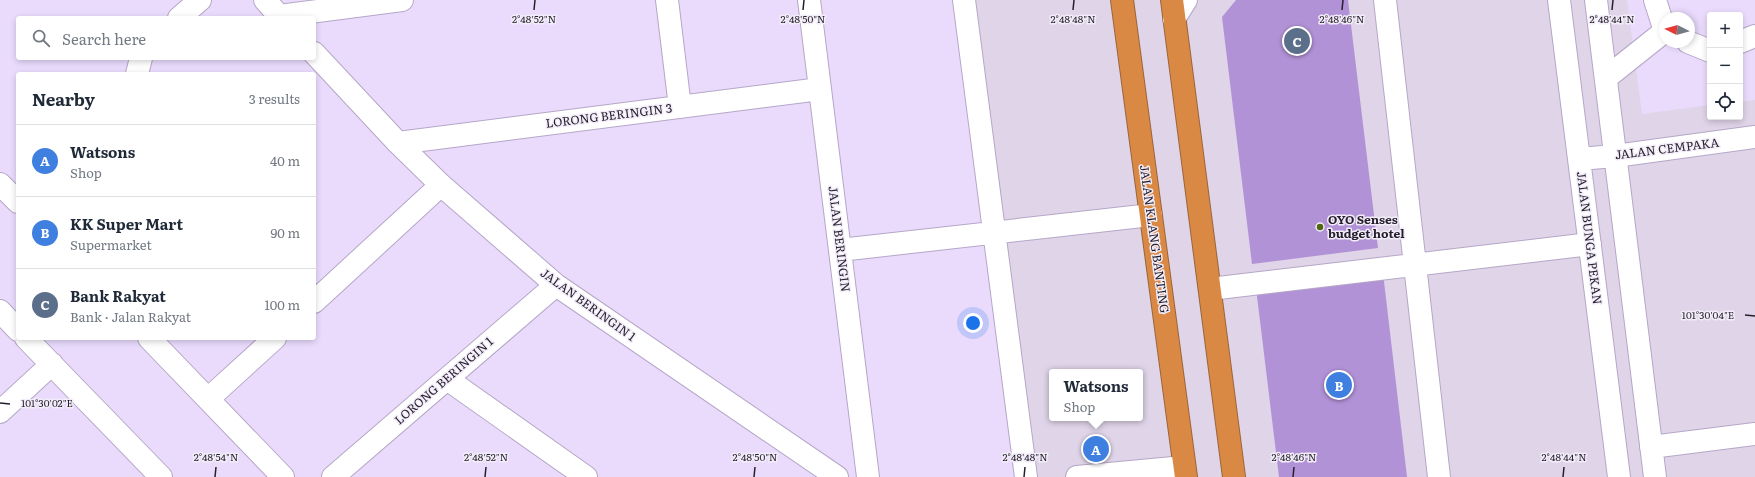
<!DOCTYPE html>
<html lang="en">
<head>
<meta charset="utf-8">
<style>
  body { margin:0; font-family:Literata,serif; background:#f6f6f7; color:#1f2937 }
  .controls { position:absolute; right:12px; top:12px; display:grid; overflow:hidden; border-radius:4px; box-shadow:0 2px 6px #0003 }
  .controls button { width:36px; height:36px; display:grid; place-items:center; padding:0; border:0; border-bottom:1px solid #e0e1e3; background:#fff; color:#1f2937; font:20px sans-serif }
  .compass { position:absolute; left:1659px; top:12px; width:36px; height:36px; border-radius:50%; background:#fff; box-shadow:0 2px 6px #0003; rotate:276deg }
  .you { position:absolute; left:973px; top:323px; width:14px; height:14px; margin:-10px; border:3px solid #fff; border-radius:50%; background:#1a73e8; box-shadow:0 0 0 6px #1a73e833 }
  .badge { display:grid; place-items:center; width:26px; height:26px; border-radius:50%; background:#7c3aed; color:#fff; font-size:13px; font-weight:700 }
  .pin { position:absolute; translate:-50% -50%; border:2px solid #fff; box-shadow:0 1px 4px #0006 }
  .popup { position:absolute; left:1049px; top:369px; width:94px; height:52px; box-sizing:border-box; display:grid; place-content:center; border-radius:4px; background:#fff; filter:drop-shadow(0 1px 3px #0005); font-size:13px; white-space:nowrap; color:#747a83 }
  .popup b { font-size:15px; color:#1f2937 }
  .popup::after { content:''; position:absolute; left:50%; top:100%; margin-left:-8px; border:8px solid transparent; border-top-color:#fff }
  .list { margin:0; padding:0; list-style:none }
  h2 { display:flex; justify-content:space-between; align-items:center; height:52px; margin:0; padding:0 16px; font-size:17px }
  h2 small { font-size:13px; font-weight:400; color:#747a83 }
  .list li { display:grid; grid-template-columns:26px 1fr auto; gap:12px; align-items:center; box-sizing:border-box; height:72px; padding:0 16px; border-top:1px solid #e0e1e3 }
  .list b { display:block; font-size:15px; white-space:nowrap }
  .list p { margin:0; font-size:13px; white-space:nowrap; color:#747a83 }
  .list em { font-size:13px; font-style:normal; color:#747a83 }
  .icon { flex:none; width:22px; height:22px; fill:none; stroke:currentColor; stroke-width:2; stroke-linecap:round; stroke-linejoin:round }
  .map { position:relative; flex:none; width:1755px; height:477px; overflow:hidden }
  .search { position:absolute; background:#fff; box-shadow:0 2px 6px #0003; left:16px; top:16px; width:300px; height:44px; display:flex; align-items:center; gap:10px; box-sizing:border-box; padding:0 14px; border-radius:4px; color:#747a83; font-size:15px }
  .panel { position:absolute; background:#fff; box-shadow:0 2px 6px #0003; left:16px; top:72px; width:300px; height:268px; border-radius:4px }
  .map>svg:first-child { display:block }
  .commercial { fill:#dfd4e8; fill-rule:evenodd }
  .building { fill:#b292d7 }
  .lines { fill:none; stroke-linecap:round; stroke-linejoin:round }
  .minor-casing { stroke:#b5a7c7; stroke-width:24 }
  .highway-casing { stroke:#9a643c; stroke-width:24 }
  .minor { stroke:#fff; stroke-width:22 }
  .highway { stroke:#da8945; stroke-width:22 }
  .ticks { fill:none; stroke:#241f2b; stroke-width:1.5 }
  .poi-dot { fill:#506613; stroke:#f3edfa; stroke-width:1.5 }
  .labels { text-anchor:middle; stroke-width:3; stroke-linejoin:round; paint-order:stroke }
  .street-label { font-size:12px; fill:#241f2b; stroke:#f3edfa }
  .poi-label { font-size:12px; font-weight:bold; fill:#241f2b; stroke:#f3edfa; text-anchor:start }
  .ticks-label { font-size:10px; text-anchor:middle; fill:#241f2b; stroke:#f3edfa; stroke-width:3; stroke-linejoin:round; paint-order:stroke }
</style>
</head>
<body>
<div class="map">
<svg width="1755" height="477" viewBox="0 0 1755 477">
  <rect width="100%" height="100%" fill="#eadbfd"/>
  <path class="commercial" d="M 963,0 L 1627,0 L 1642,114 L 1710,105 L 1710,117 L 1740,117 L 1740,102 L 1755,100 L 1755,477 L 1023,477 ZM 1052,372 L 1140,372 L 1140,418 L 1052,418 Z"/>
  <path class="building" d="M 1236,0 L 1348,0 L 1378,248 L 1252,264 L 1222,17 Z
    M 1383,273 L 1407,477 L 1279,477 L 1256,288 Z"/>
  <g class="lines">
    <g class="minor-casing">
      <path id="minor" d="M 265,0 L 281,18
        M 667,0 L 680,107
        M 809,0 L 868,477
        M 964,0 L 1026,477
        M 1385,0 L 1439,477
        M 1559,0 L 1619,477
        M 1596,0 L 1655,477
        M 1655,0 L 1665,31
        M 279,16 L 402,0
        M 179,18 L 200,0
        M 1174,19 L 1186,0
        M 1688,42 L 1710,51
        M 1740,42 L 1755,36
        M 314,53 L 398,143 L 441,185 L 556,285 L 837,477
        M 137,74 L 141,58
        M 1606,78 L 1665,31
        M 398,143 L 820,89
        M 1579,159 L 1615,156 L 1755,137
        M 0,184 L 18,202
        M 840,250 L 1151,215
        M 1210,289 L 1590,244
        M 314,302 L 441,185
        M 0,311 L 18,330
        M 26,338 L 161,477
        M 149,338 L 283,477
        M 447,379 L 586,477
        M 208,399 L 275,338
        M 0,412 L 52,364
        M 1651,447 L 1755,434
        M 333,477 L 556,285
        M 1077,477 L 1184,467"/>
    </g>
    <g class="highway-casing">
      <path id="highway" d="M 1122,0 L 1186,477
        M 1172,0 L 1234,477"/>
    </g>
    <use href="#minor" class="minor"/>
    <use href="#highway" class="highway"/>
  </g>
  <path class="ticks" d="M 534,10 L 535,0M 803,10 L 804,0M 1073,10 L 1074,0M 1342,10 L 1343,0M 1612,10 L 1613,0M 1745,315 L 1755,316M 0,403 L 10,404M 215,477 L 216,467M 485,477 L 486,467M 754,477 L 755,467M 1024,477 L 1025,467M 1293,477 L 1294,467M 1563,477 L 1564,467"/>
  <circle class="poi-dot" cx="1320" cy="227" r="4"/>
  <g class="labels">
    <g class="street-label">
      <text transform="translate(609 116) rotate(-7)" y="4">LORONG BERINGIN 3</text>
      <text transform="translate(1667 149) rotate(-7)" y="4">JALAN CEMPAKA</text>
      <text transform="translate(1589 238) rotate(83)" y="4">JALAN BUNGA PEKAN</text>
      <text transform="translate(839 239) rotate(83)" y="4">JALAN BERINGIN</text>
      <text transform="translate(1154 239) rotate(82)" y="4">JALAN KLANG BANTING</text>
      <text transform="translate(588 305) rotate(36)" y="4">JALAN BERINGIN 1</text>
      <text transform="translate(444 381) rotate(-41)" y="4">LORONG BERINGIN 1</text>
    </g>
    <g class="poi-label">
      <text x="1328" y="224">OYO Senses<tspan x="1328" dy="14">budget hotel</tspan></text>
    </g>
  </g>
  <g class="ticks-label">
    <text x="534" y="23">2°48'52"N</text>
    <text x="803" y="23">2°48'50"N</text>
    <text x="1073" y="23">2°48'48"N</text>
    <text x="1342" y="23">2°48'46"N</text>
    <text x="1612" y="23">2°48'44"N</text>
    <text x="1708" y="319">101°30'04"E</text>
    <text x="47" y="407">101°30'02"E</text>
    <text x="216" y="461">2°48'54"N</text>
    <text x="486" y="461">2°48'52"N</text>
    <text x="755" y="461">2°48'50"N</text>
    <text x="1025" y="461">2°48'48"N</text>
    <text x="1294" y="461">2°48'46"N</text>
    <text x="1564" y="461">2°48'44"N</text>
  </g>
</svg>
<div class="controls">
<button>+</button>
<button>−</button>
<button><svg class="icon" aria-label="locate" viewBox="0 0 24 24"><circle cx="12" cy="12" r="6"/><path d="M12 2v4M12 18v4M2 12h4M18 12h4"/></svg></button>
</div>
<svg class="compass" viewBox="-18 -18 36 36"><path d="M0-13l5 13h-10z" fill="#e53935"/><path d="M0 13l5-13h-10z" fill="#747a83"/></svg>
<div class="you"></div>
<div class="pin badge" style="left:1096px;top:449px;background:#3f7fe0">A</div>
<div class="popup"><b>Watsons</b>Shop</div>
<div class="pin badge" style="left:1339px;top:385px;background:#3f7fe0">B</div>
<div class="pin badge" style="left:1297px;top:41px;background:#5c6f8a">C</div>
<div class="search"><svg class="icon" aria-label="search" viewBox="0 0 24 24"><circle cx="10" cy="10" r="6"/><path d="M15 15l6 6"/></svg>Search here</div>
<section class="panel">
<h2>Nearby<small>3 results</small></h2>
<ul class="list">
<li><span class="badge" style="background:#3f7fe0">A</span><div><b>Watsons</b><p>Shop</p></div><em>40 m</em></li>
<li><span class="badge" style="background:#3f7fe0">B</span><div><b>KK Super Mart</b><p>Supermarket</p></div><em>90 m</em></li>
<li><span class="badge" style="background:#5c6f8a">C</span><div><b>Bank Rakyat</b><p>Bank · Jalan Rakyat</p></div><em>100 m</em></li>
</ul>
</section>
</div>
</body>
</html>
